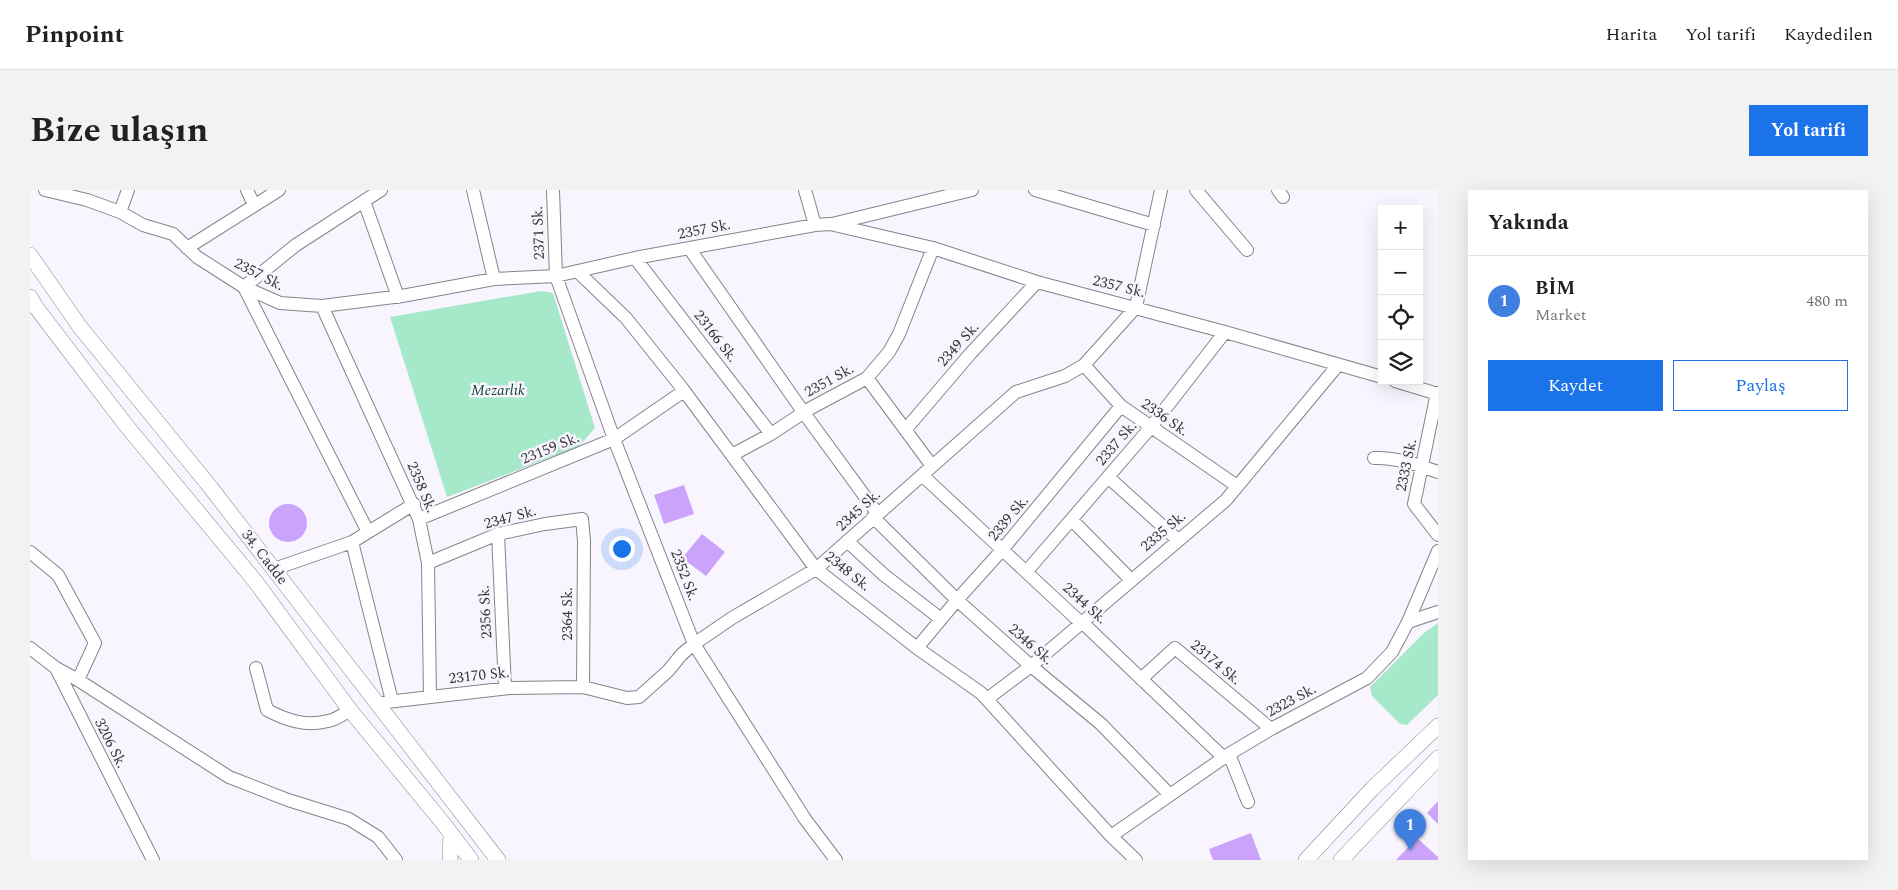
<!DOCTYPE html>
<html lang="tr">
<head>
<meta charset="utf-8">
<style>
  body { margin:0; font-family:Spectral,serif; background:#f2f2f2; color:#202124 }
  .controls { position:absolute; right:15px; top:15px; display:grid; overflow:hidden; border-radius:0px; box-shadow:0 5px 20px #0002 }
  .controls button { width:45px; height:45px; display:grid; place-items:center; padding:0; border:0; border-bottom:1px solid #e0e0e0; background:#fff; color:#202124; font:25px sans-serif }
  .you { position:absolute; left:591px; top:358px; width:18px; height:18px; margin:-12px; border:4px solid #fff; border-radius:50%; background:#1a73e8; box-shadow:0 0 0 8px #1a73e833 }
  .badge { display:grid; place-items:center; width:32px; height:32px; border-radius:50%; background:#1a73e8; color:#fff; font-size:16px; font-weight:700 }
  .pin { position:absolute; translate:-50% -41px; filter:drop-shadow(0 1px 2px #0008) }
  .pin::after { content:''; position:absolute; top:26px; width:18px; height:15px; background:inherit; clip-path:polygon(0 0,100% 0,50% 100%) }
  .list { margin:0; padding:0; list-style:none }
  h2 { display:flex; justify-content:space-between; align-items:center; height:65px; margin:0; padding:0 20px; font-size:21px }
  h2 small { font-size:16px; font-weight:400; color:#757577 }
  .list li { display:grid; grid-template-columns:32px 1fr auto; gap:15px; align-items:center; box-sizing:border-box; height:90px; padding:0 20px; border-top:1px solid #e0e0e0 }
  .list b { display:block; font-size:19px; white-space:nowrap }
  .list p { margin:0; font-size:16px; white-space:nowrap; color:#757577 }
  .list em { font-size:16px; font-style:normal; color:#757577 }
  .actions { display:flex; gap:10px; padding:15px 20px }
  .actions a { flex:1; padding:11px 0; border:1px solid #1a73e8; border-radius:0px; text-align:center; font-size:18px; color:#1a73e8 }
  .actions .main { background:#1a73e8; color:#fff }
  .icon { flex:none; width:28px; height:28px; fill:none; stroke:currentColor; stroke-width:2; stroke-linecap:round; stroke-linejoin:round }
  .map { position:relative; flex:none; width:1408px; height:670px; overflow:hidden; border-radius:0px }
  header { display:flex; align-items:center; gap:30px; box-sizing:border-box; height:70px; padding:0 25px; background:#fff; border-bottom:1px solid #e0e0e0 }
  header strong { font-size:24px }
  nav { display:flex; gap:28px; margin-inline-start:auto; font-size:18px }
  .intro { display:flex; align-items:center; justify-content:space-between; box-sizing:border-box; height:120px; padding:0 30px }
  h1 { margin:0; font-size:35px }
  .button { padding:12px 22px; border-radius:0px; background:#1a73e8; color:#fff; font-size:18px; font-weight:700 }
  main { display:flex; gap:30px; padding:0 30px }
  aside { flex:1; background:#fff; border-radius:0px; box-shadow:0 5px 20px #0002 }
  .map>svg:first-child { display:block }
  .green { fill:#a6e8ca }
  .building { fill:#cca3fb }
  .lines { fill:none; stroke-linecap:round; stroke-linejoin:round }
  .minor-casing { stroke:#86838b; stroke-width:14 }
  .major-casing { stroke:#86838b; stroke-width:16 }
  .minor { stroke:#fff; stroke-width:12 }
  .major { stroke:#fff; stroke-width:15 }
  .labels { text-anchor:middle; stroke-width:5; stroke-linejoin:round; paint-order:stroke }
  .street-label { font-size:15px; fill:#38373a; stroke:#f9f5fe }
  .park-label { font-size:15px; font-style:italic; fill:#134633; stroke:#f9f5fe }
</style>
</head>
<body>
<header>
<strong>Pinpoint</strong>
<nav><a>Harita</a><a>Yol tarifi</a><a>Kaydedilen</a></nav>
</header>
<div class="intro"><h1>Bize ulaşın</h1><a class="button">Yol tarifi</a></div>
<main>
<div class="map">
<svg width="1408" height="670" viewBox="0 0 1408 670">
  <rect width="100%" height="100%" fill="#f9f5fe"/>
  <path class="green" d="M 511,101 L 523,103 L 565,238 L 548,257 L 417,307 L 360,127 Z
    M 1408,433 L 1408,505 L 1377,535 L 1370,534 L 1342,506 L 1340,497 L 1394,443 Z"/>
  <path class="building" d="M 654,295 L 664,324 L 634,334 L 624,305 Z
    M239 333a19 19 0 1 1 38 0a19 19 0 1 1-38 0Z
    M 672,344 L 695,362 L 676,386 L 652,368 Z
    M 1408,611 L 1408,634 L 1397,623 Z
    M 1221,643 L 1231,670 L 1183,670 L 1179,659 Z
    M 1387,648 L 1408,667 L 1408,670 L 1366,670 Z"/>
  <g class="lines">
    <g class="minor-casing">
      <path id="minor" d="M 15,0 L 57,10 L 90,22 L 113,35 L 143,44 L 167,67 L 214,97 L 250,113 L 292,116 L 372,106 L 464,89 L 526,86 L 605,68 L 785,35 L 800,34 L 903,58 L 1007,92 L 1195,142 L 1352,187
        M 217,0 L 224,15
        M 443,0 L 464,89
        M 523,0 L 526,86 L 584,249 L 664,454 L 775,629 L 806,670
        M 775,0 L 785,35
        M 1005,0 L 1124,35
        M 1166,0 L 1217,60
        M 1248,0 L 1253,7
        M 334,11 L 368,107
        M 90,22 L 98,0
        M 802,34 L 942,0
        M 157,58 L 249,0
        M 659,58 L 774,223 L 847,323
        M 605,68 L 741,244
        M 547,81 L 596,128 L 652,198 L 786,379 L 887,458 L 951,503 L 1081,646 L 1106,670
        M 292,116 L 389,329 L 398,373 L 400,506
        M 1054,175 L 1091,216 L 1207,296
        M 837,188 L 902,276
        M 1365,191 L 1408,204
        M 1407,203 L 1384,314 L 1408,345
        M 876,239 L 940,164 L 1007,92
        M 702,265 L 741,244 L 779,219 L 837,188 L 859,162 L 869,144 L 903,58
        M 1344,268 C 1366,267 1388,275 1408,282
        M 892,285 C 945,335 998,383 1051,433 L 1056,436 L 1193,567
        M 1078,287 L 1148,350
        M 843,327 L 927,410 L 1001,476 L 1071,534 L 1139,604
        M 389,329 L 584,249 L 654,201
        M 1042,330 L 1101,390
        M 338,342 L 214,97 L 266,55 L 351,0
        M 468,344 L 475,498
        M 817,351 L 854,385 L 911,429
        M 322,352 L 362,511
        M 0,362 L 28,385 L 65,453 L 48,490
        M 398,373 L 468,344 L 515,334 L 552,329 L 554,351 L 553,497
        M 244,379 L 322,352 L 384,314
        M 997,381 L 1121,237 L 1195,142
        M 1378,432 L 1408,422
        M 0,458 L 26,478 L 123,670
        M 887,458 L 927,410 L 972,360 L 1091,216
        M 26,478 L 48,490 L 199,587 L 258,610 L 319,629 L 348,647 L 366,670
        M 226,478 L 237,520 C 256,530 276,537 298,531 C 306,530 313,524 320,520
        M 1111,489 L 1145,458 L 1241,539
        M 957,509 L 1001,476 L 1196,310 L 1308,175
        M 348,513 L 480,498 L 553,497 L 597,508 L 609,507 L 638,481 L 652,464 L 664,454 L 702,428 L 786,379 L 986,202 L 1035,186 L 1054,175 L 1106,117 L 1131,0
        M 1199,564 L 1218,612
        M 1081,646 L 1199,564 L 1241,539 L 1337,488 L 1362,462 L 1378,432 L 1408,361"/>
    </g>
    <g class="major-casing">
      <path id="major" d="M 0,65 L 50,137 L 181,298 L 468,670
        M 0,107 L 5,116 L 95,234 L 225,391 L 320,520 L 413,633 L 441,670
        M 420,670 L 421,644
        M 1276,670 L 1342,599 L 1408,536
        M 1311,670 L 1408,568"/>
    </g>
    <use href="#minor" class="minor"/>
    <use href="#major" class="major"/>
  </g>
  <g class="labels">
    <g class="street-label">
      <text transform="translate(674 39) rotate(-11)" y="5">2357 Sk.</text>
      <text transform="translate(508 43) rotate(-92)" y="5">2371 Sk.</text>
      <text transform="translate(229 84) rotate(27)" y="5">2357 Sk.</text>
      <text transform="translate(1089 96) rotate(14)" y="5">2357 Sk.</text>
      <text transform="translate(686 146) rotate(52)" y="5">23166 Sk.</text>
      <text transform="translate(928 154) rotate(-48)" y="5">2349 Sk.</text>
      <text transform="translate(799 190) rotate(-29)" y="5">2351 Sk.</text>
      <text transform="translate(1135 227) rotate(35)" y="5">2336 Sk.</text>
      <text transform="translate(1086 253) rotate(-49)" y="5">2337 Sk.</text>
      <text transform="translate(520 258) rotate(-22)" y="5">23159 Sk.</text>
      <text transform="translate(1376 275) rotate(-78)" y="5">2333 Sk.</text>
      <text transform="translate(392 297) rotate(67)" y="5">2358 Sk.</text>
      <text transform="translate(828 320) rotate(-42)" y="5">2345 Sk.</text>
      <text transform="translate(480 327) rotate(-15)" y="5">2347 Sk.</text>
      <text transform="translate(978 328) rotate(-50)" y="5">2339 Sk.</text>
      <text transform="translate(1133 341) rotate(-40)" y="5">2335 Sk.</text>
      <text transform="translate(235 367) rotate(52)" y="5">34. Cadde</text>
      <text transform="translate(818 381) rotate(39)" y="5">2348 Sk.</text>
      <text transform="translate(655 385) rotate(69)" y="5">2352 Sk.</text>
      <text transform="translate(1055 413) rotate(42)" y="5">2344 Sk.</text>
      <text transform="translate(455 422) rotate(-93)" y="5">2356 Sk.</text>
      <text transform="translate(537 424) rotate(-90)" y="5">2364 Sk.</text>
      <text transform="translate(1001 454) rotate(41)" y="5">2346 Sk.</text>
      <text transform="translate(1186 472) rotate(40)" y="5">23174 Sk.</text>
      <text transform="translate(449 485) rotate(-6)" y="5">23170 Sk.</text>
      <text transform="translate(1261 510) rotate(-28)" y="5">2323 Sk.</text>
      <text transform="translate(81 553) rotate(63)" y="5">3206 Sk.</text>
    </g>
    <g class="park-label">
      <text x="468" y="205">Mezarlık</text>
    </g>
  </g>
</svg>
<div class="controls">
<button>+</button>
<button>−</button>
<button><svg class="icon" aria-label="locate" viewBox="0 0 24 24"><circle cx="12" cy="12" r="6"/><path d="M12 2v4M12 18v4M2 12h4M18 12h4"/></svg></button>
<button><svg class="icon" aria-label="layers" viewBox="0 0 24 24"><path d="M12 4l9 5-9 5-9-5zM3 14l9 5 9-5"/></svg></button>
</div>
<div class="you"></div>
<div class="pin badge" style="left:1380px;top:660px;background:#3f7fe0">1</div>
</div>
<aside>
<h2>Yakında<small></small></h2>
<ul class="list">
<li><span class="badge" style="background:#3f7fe0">1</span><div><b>BİM</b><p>Market</p></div><em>480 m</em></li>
</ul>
<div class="actions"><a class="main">Kaydet</a><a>Paylaş</a></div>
</aside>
</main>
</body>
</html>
